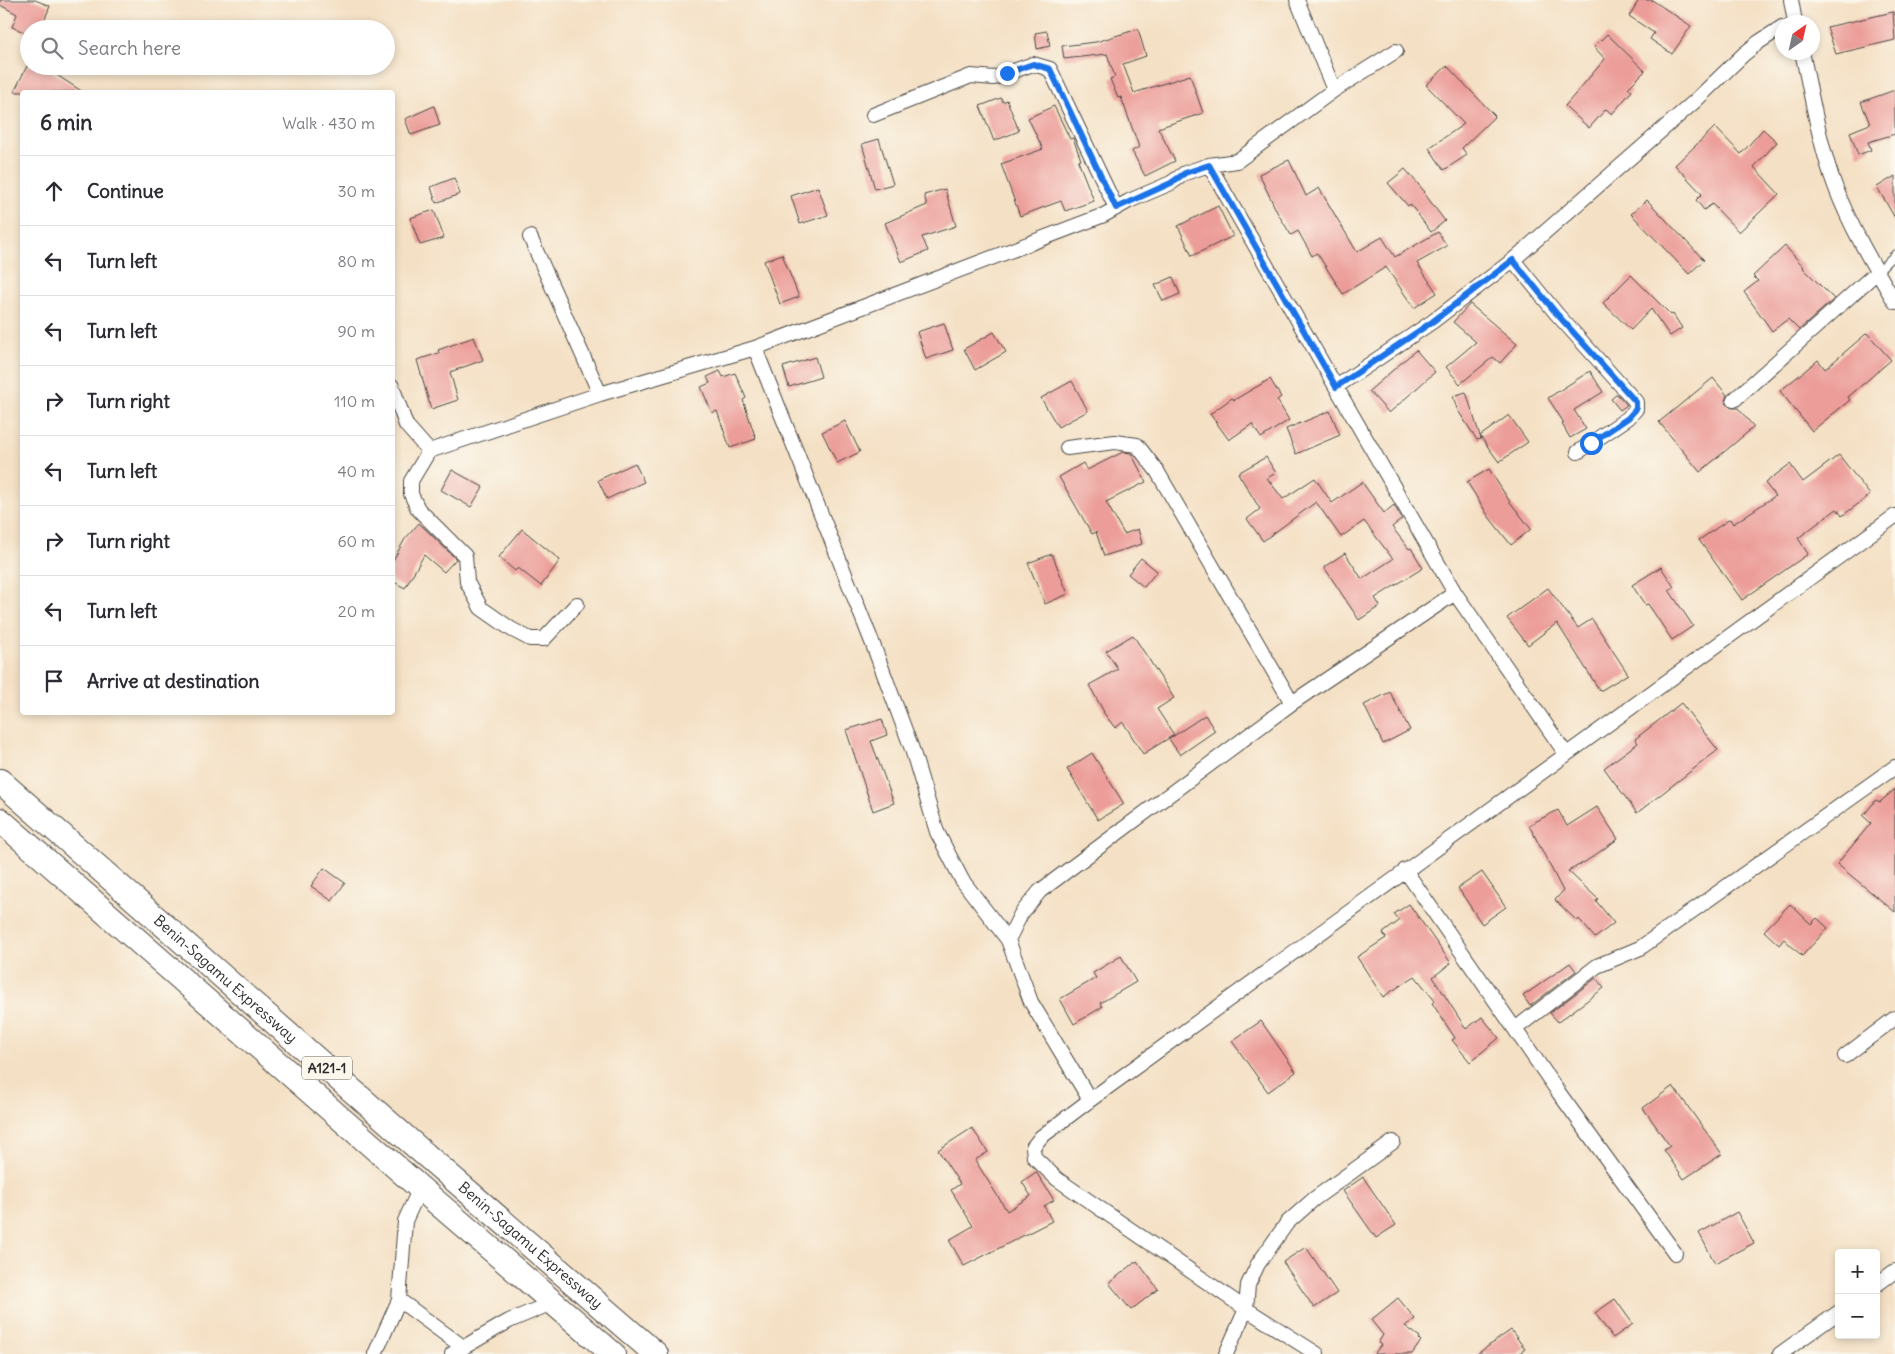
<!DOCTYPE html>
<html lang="en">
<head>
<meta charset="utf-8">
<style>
  body { margin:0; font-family:Delius,sans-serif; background:#f2f2f3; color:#2b2b33 }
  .controls { position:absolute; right:15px; bottom:15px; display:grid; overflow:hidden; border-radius:5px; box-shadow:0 2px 8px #0003 }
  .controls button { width:45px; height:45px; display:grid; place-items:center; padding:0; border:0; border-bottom:1px solid #e1e1e2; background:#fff; color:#2b2b33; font:25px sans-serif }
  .compass { position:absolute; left:1775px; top:15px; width:45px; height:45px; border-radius:50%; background:#fff; box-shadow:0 2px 8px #0003; rotate:34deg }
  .stop { position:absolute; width:15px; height:15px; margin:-11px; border:4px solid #1a73e8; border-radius:50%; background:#fff }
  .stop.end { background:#1a73e8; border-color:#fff; box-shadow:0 1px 5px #0008 }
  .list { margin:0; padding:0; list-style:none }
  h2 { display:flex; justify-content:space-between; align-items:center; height:65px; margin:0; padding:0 20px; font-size:21px }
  h2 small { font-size:16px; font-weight:400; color:#7c7c81 }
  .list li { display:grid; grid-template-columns:32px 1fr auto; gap:15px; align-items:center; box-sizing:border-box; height:70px; padding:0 20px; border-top:1px solid #e1e1e2 }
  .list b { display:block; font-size:19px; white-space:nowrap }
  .list em { font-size:16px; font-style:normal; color:#7c7c81 }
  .icon { flex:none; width:28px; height:28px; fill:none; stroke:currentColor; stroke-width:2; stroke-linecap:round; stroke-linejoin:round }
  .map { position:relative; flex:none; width:1895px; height:1354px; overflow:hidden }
  .search { position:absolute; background:#fff; box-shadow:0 2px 8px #0003; left:20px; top:20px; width:375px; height:55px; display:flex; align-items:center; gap:12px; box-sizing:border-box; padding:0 18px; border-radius:28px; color:#7c7c81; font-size:19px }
  .panel { position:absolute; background:#fff; box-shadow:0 2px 8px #0003; left:20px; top:90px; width:375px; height:625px; border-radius:5px }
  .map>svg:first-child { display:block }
  .building { fill:#ec9d99 }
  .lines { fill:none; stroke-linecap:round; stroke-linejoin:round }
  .lane-casing { stroke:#494642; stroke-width:9 }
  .street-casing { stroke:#494642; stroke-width:16 }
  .highway-casing { stroke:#494642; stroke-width:26 }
  .lane { stroke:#fff; stroke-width:7 }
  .street { stroke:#fff; stroke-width:14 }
  .highway { stroke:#fff; stroke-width:24 }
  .route { stroke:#1a73e8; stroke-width:6 }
  .labels { text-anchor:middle; stroke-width:4; stroke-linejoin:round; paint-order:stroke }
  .shield { fill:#fbf7ec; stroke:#696865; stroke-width:1 }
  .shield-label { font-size:14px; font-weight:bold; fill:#2b2b2b }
  .street-label { font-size:15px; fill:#2b2b2b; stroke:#fbf7ec }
</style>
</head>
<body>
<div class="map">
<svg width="1895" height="1354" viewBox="0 0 1895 1354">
  <rect width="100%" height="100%" fill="#fbf7ec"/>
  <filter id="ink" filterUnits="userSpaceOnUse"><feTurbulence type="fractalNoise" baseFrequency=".02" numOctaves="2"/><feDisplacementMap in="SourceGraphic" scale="10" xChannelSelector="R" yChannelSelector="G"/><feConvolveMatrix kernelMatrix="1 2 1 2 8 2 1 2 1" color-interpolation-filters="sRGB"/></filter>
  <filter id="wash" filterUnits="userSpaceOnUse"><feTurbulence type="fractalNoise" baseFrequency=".0096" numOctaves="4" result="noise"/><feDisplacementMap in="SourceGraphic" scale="20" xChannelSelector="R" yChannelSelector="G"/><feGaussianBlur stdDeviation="1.12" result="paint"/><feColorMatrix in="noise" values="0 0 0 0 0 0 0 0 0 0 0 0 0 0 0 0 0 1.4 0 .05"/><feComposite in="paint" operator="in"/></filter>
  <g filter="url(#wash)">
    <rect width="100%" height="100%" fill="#f4e0c4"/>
    <g id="blocks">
      <path class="building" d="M 0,0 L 35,0 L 50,6 L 41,29 L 29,29 L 29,34 L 12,27 L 17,14 L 0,5 Z
        M 1639,0 L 1652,0 L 1691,26 L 1672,54 L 1650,39 L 1654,33 L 1629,16 Z
        M 1893,12 L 1895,40 L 1836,54 L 1827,27 Z
        M 1138,29 L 1146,56 L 1123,64 L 1134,93 L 1190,75 L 1203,113 L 1158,128 L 1175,161 L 1145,176 L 1132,151 L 1139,147 L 1121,97 L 1118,98 L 1110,79 L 1115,77 L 1107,54 L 1064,59 L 1062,46 L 1096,42 Z
        M 1047,31 L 1050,46 L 1037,49 L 1035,33 Z
        M 1607,34 L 1645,71 L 1628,88 L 1632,91 L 1612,114 L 1606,109 L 1589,128 L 1565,106 L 1605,59 L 1594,47 Z
        M 27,66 L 55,66 L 52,72 L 83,92 L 14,92 Z
        M 1447,66 L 1495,116 L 1462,148 L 1467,155 L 1444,170 L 1429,148 L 1464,124 L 1426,85 Z
        M 1895,90 L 1895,134 L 1868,142 L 1871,150 L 1858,155 L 1850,132 L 1870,124 L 1861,102 Z
        M 1001,98 L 1003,102 L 1007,100 L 1019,131 L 994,141 L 980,106 Z
        M 434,106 L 440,125 L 411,135 L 405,119 Z
        M 1054,106 L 1070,139 L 1073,138 L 1081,160 L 1078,161 L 1094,201 L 1065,211 L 1061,201 L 1020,216 L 1001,164 L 1043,149 L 1028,118 Z
        M 1715,127 L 1741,154 L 1763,129 L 1777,142 L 1754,167 L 1779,194 L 1739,232 L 1712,204 L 1704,210 L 1696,200 L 1702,194 L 1675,165 Z
        M 879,139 L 893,184 L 875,189 L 862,144 Z
        M 1289,160 L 1306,196 L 1319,188 L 1357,252 L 1382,237 L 1395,257 L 1438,232 L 1447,246 L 1417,263 L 1437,293 L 1414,308 L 1386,267 L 1343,294 L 1317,253 L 1312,256 L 1298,231 L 1291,235 L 1277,212 L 1259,174 Z
        M 1405,169 L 1425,192 L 1424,193 L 1445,221 L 1431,232 L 1410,204 L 1408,206 L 1388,183 Z
        M 1895,176 L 1895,218 L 1877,187 Z
        M 454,178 L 460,194 L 436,203 L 431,187 Z
        M 818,187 L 828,215 L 800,224 L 791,196 Z
        M 945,189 L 956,226 L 922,237 L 928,251 L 901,262 L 885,223 L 927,205 L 924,195 Z
        M 1647,200 L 1704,260 L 1689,274 L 1631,214 Z
        M 1218,206 L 1233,236 L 1192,256 L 1178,226 Z
        M 434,210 L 444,238 L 420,245 L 410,218 Z
        M 1785,246 L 1804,267 L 1803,268 L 1834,299 L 1799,330 L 1788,319 L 1772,331 L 1744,292 L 1758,281 L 1753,276 Z
        M 782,254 L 799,297 L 780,304 L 764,261 Z
        M 1631,275 L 1671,315 L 1673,314 L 1682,328 L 1670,336 L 1651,309 L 1631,330 L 1603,303 Z
        M 1173,277 L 1180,294 L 1163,301 L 1155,285 Z
        M 1470,304 L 1517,344 L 1500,363 L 1493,357 L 1460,384 L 1446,367 L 1476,342 L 1453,322 Z
        M 944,323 L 953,350 L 926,359 L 917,332 Z
        M 994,332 L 1006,352 L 975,370 L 964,349 Z
        M 1867,333 L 1891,360 L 1848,397 L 1850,400 L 1812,431 L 1780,391 L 1818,360 L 1825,369 Z
        M 474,337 L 483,360 L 450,372 L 458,400 L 431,409 L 417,360 L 439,353 L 438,350 Z
        M 1416,350 L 1435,372 L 1389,413 L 1369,391 Z
        M 815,357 L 821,377 L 789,387 L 783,367 Z
        M 720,371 L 723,377 L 735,373 L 746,398 L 743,400 L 756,439 L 730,448 L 717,411 L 712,413 L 701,387 L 710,383 L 707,377 Z
        M 1590,371 L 1603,392 L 1574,410 L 1586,429 L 1570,438 L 1562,424 L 1564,423 L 1548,398 Z
        M 1713,378 L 1727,395 L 1725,401 L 1727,405 L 1732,408 L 1738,408 L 1754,427 L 1700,472 L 1659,422 Z
        M 1270,379 L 1281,397 L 1277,400 L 1289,420 L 1261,438 L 1252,424 L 1229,440 L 1210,414 L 1232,398 L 1234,400 Z
        M 1072,381 L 1088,411 L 1058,427 L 1041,398 Z
        M 1466,392 L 1480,436 L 1509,415 L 1528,442 L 1499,462 L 1480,436 L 1481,439 L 1477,440 L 1457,409 L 1453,396 Z
        M 1617,394 L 1627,405 L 1620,410 L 1611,399 Z
        M 1330,411 L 1340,435 L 1296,454 L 1286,429 Z
        M 845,421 L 860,452 L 837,463 L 822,432 Z
        M 1123,452 L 1131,453 L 1146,482 L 1106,502 L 1124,534 L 1138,529 L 1142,544 L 1104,556 L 1096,532 L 1092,534 L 1059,477 L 1083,463 L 1087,470 Z
        M 1839,455 L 1870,495 L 1842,516 L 1837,509 L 1798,538 L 1808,554 L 1742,600 L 1699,540 L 1730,519 L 1733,524 L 1775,496 L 1765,483 L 1790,464 L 1803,482 Z
        M 1266,457 L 1276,473 L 1267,478 L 1283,499 L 1315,478 L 1332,503 L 1362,482 L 1384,513 L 1394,505 L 1402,519 L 1392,527 L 1409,549 L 1411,548 L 1423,568 L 1375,598 L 1380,606 L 1359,620 L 1324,567 L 1345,553 L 1362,579 L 1393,559 L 1364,521 L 1341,537 L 1316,502 L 1263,541 L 1247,519 L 1260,509 L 1238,473 Z
        M 635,463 L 644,482 L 607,499 L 598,480 Z
        M 1489,469 L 1510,502 L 1531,529 L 1511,545 L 1489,517 L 1467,482 Z
        M 452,470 L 483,487 L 471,507 L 441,490 Z
        M 419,523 L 456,559 L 444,572 L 424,555 L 405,588 L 392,581 L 392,562 L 405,539 Z
        M 522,529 L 560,560 L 541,586 L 518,568 L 515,571 L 499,557 Z
        M 1052,554 L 1068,594 L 1045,604 L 1028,563 Z
        M 1141,558 L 1157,571 L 1144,587 L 1128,574 Z
        M 1661,567 L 1674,587 L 1669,590 L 1693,626 L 1672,640 L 1648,604 L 1645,605 L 1632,585 Z
        M 1548,588 L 1578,628 L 1592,619 L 1628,674 L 1600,691 L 1557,623 L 1528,645 L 1507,618 Z
        M 1133,635 L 1174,698 L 1157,709 L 1174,735 L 1143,754 L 1123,722 L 1115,728 L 1103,712 L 1104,712 L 1089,685 L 1118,669 L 1106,651 Z
        M 1390,692 L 1410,730 L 1383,744 L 1364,705 Z
        M 1681,703 L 1718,750 L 1637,813 L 1604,768 L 1638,743 L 1635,739 Z
        M 1205,715 L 1215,731 L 1180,755 L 1169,739 Z
        M 882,719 L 887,735 L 871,741 L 894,803 L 873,811 L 846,730 Z
        M 1092,753 L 1124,804 L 1098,820 L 1067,769 Z
        M 1895,789 L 1895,912 L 1837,864 L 1871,823 L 1863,816 L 1876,800 L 1880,802 Z
        M 1597,807 L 1618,839 L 1585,862 L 1568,871 L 1598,899 L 1596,901 L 1614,923 L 1595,938 L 1579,919 L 1577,921 L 1555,900 L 1563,891 L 1529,825 L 1558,810 L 1567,826 Z
        M 324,868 L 345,883 L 332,901 L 311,886 Z
        M 1482,872 L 1506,907 L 1482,924 L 1458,888 Z
        M 1409,904 L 1451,963 L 1433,977 L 1466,1029 L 1482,1017 L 1499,1038 L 1470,1062 L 1452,1040 L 1455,1038 L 1432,1003 L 1435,1001 L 1415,976 L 1383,997 L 1357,957 L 1386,938 L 1383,933 L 1399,921 L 1394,914 Z
        M 1790,904 L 1811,924 L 1817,918 L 1828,928 L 1802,956 L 1784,939 L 1779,945 L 1764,931 Z
        M 1121,956 L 1136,982 L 1100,1003 L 1102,1007 L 1074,1024 L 1060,999 L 1096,978 L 1093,973 Z
        M 1570,963 L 1576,971 L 1530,1006 L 1523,996 Z
        M 1596,978 L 1604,988 L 1558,1022 L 1550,1013 Z
        M 1261,1021 L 1296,1072 L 1268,1092 L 1232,1041 Z
        M 1673,1086 L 1722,1154 L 1684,1179 L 1664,1150 L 1670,1146 L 1643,1108 Z
        M 972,1128 L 988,1152 L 975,1160 L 1007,1211 L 1031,1196 L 1022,1182 L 1036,1172 L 1054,1200 L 1044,1206 L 1052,1221 L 964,1266 L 949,1240 L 973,1226 L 951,1190 L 960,1184 L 938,1150 Z
        M 1363,1177 L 1396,1225 L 1376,1238 L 1343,1191 Z
        M 1737,1212 L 1754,1243 L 1715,1263 L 1699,1233 Z
        M 1306,1247 L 1337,1293 L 1314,1308 L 1283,1262 Z
        M 1137,1261 L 1158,1289 L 1131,1310 L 1109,1283 Z
        M 1398,1298 L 1415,1319 L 1405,1326 L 1420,1337 L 1419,1339 L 1421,1341 L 1412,1354 L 1374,1354 L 1381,1345 L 1378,1343 L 1383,1335 L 1371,1320 Z
        M 1615,1299 L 1633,1324 L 1613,1338 L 1595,1313 Z
        M 1511,1330 L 1525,1349 L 1518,1354 L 1477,1354 Z"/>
    </g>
  </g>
  <g filter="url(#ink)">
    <use href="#blocks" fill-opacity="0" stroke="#494642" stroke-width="1"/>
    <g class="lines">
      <g class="lane-casing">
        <path id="lane" d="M 1877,272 L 1895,254"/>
      </g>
      <g class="street-casing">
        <path id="street" d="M 1297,0 L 1334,90
          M 1791,0 L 1795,22
          M 1802,52 C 1812,97 1819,143 1835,186 C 1850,226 1873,265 1895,302
          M 873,115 L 971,76 L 994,78 L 1033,64 L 1050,69 L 1116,208
          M 1209,165 L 1237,161 L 1334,90 L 1396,51
          M 530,237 L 600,394
          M 1513,260 L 1556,313 L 1636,402 L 1636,409 L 1628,418 L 1578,452
          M 755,348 L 872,642 L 912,749 L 937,832 L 962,880 L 1008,940 L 1031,1002 L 1090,1100
          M 392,386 L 406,425 L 429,451
          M 1336,387 L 1455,593 L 1566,754
          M 1734,400 L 1877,272
          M 1067,448 L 1115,442 L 1137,445 L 1157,471 L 1292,703
          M 577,604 L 544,639 L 530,639 L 511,629 L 481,608 L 467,582 L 465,556 L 418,509 L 411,494 L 411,481 L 429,451 L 600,394 L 755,348 L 1104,215 L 1129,201 L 1171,183 L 1185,173 L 1209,165 L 1336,387 L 1432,322 L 1513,260 L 1694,102 L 1744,54 L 1759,42 L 1782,27
          M 1405,870 L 1559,1093 L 1675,1253
          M 1008,940 L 1021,914 L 1040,891 L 1292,703 L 1455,593
          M 1515,1029 L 1597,966 L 1640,948 L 1895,767
          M 1845,1056 L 1895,1018
          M 1876,1285 L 1895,1271
          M 399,1300 L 463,1347
          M 375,1354 L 399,1300 L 405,1221 L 420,1188
          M 452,1354 L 509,1321 L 554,1302
          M 1226,1354 L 1246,1309 L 1248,1285 L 1258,1264 L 1287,1223 L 1314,1199 L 1393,1142
          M 1317,1354 L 1246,1309 L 1057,1179 L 1034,1157 L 1033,1147 L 1041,1137 L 1090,1100 L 1895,516
          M 1780,1354 L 1839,1312"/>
      </g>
      <g class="highway-casing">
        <g id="highway">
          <path id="s1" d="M 0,781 L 413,1144 L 656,1354"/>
          <path d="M 0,820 L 420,1188 L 613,1354"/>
        </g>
      </g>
      <use href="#lane" class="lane"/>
      <use href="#street" class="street"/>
      <use href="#highway" class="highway"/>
    </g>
  </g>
  <g class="lines" filter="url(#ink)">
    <path class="route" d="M 1007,73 L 1033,64 L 1050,69 L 1116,208 L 1171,183 L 1185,173 L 1209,165 L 1336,387 L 1432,322 L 1513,260 L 1556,313 L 1636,402 L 1636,409 L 1628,418 L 1591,443"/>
  </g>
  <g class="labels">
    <rect class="shield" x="302" y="1056.5" width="50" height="23" rx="4"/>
    <g class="shield-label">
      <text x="327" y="1073">A121-1</text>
    </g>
    <g class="street-label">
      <text dy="5" stroke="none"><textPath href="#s1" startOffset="300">Benin-Sagamu Expressway</textPath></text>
      <text dy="5" stroke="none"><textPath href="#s1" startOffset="705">Benin-Sagamu Expressway</textPath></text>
    </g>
  </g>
</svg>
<div class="controls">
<button>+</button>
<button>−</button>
</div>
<svg class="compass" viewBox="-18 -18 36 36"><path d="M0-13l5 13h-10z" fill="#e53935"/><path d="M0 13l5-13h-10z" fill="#7c7c81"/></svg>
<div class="stop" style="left:1591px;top:443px"></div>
<div class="stop end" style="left:1007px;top:73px"></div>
<div class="search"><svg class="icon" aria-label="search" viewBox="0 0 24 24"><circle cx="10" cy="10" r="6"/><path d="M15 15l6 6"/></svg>Search here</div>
<section class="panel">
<h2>6 min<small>Walk · 430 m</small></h2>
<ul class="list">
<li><svg class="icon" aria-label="ahead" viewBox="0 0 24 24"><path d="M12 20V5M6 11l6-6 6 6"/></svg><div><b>Continue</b></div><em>30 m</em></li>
<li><svg class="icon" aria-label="left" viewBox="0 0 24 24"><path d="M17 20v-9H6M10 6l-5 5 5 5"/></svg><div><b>Turn left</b></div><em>80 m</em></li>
<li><svg class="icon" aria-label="left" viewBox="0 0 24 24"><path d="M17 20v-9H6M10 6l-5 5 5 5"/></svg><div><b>Turn left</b></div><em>90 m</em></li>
<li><svg class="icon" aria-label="right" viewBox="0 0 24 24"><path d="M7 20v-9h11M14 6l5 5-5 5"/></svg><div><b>Turn right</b></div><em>110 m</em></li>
<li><svg class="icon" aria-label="left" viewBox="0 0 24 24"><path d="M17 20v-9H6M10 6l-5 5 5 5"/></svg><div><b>Turn left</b></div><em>40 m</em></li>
<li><svg class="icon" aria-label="right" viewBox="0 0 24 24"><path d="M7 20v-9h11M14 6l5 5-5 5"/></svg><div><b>Turn right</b></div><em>60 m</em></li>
<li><svg class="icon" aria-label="left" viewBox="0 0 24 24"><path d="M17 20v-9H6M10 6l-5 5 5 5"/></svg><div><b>Turn left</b></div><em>20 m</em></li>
<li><svg class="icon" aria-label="arrive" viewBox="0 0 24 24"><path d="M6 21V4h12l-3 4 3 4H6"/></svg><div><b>Arrive at destination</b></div></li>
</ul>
</section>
</div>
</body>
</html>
